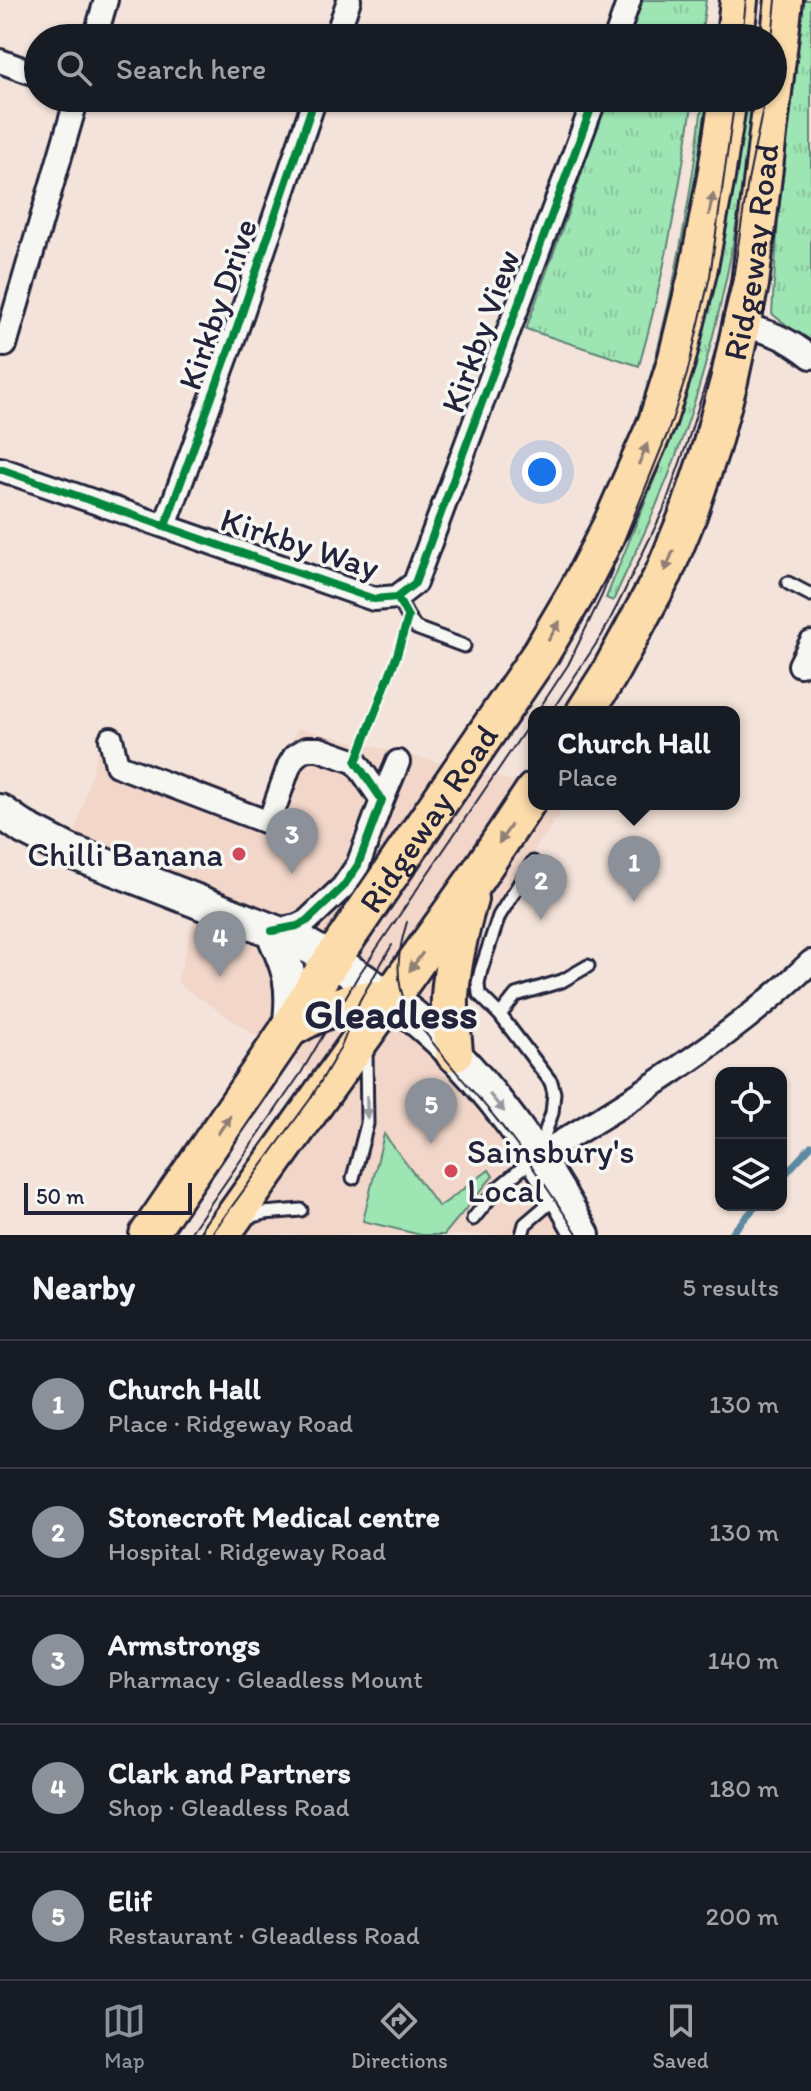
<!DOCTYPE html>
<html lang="en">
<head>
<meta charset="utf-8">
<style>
  body { margin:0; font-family:Itim,sans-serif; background:#242831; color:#f1f3f6 }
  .controls { position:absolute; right:24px; bottom:24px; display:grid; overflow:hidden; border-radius:16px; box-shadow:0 2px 6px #0004 }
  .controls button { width:72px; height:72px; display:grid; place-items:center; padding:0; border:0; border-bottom:2px solid #363941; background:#171b24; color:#f1f3f6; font:40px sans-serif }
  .scale { position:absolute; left:24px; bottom:20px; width:168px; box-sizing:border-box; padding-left:8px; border:4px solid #22223b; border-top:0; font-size:22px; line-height:28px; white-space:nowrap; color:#22223b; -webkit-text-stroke:6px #f6f6f2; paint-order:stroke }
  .you { position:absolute; left:542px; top:472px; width:28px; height:28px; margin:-20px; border:6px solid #fff; border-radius:50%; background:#1a73e8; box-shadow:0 0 0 12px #1a73e833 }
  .badge { display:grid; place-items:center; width:52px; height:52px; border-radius:50%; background:#8c9099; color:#fff; font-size:26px; font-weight:700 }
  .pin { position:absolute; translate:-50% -66px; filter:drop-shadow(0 2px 4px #0008) }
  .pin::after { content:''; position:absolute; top:42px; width:28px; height:24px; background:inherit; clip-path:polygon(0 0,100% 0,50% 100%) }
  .popup { position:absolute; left:528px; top:706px; width:212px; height:104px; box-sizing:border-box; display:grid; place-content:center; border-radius:16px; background:#171b24; filter:drop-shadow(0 2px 6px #0005); font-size:26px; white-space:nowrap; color:#9ea1a6 }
  .popup b { font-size:30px; color:#f1f3f6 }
  .popup::after { content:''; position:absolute; left:50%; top:100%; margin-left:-16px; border:16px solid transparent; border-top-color:#171b24 }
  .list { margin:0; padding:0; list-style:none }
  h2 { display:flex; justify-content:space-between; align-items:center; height:104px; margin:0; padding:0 32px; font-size:34px }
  h2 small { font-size:26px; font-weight:400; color:#9ea1a6 }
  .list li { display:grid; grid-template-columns:52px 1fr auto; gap:24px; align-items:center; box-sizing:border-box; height:128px; padding:0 32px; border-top:2px solid #363941 }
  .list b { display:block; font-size:30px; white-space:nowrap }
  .list p { margin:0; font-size:26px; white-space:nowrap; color:#9ea1a6 }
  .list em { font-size:26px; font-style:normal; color:#9ea1a6 }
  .icon { flex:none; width:44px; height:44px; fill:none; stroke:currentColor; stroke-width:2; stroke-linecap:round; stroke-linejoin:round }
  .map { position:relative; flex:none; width:811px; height:1235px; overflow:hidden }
  .search { position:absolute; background:#171b24; box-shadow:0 2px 6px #0004; left:24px; right:24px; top:24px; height:88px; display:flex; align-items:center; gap:20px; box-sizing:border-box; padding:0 28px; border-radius:44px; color:#9ea1a6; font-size:30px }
  .sheet { height:744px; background:#171b24 }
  nav { display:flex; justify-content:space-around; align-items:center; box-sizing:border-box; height:112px; border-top:2px solid #363941; background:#171b24; font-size:22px; color:#9ea1a6 }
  nav a { display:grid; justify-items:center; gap:4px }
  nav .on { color:#8c9099 }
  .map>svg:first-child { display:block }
  .built { fill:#f1d6c9 }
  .grass { fill:url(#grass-tufts); stroke:#608477; stroke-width:2 }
  .garden { fill:#9de5b3; stroke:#608477; stroke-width:2 }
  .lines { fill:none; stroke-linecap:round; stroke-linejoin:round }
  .stream { stroke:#5d8aa0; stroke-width:7 }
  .service-casing { stroke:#22223b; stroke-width:17 }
  .minor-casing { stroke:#22223b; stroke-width:28 }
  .secondary-casing { stroke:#22223b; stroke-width:38 }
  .trunk-casing { stroke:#22223b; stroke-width:42 }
  .service { stroke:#f6f6f2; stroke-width:11 }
  .minor { stroke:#f6f6f2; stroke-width:22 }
  .secondary { stroke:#f6f6f2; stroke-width:32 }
  .trunk { stroke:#fddcac; stroke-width:36 }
  .tram { stroke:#22223b; stroke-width:2 }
  .cycleway-casing { stroke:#f6f6f2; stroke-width:13 }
  .cycleway { stroke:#00873e; stroke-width:8 }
  .oneway { fill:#907f74 }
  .oneway2 { fill:#9797a0 }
  .poi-dot { fill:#d1495b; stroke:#f6f6f2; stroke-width:3 }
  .labels { text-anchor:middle; stroke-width:7; stroke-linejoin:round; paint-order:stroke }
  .street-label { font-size:34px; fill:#22223b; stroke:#f6f6f2 }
  .poi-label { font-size:34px; fill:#22223b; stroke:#f6f6f2; text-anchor:end }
  .district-label { font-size:42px; font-weight:bold; fill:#22223b; stroke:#f6f6f2 }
</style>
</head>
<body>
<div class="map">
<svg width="811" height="1235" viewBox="0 0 811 1235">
  <defs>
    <pattern id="grass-tufts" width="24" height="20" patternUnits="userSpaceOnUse" patternTransform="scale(2)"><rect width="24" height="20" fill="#9de5b3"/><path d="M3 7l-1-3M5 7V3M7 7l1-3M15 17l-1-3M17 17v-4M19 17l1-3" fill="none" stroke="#87c49b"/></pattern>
  </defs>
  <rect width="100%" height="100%" fill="#f3e3da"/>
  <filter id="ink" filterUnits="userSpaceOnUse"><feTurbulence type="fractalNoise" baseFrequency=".0125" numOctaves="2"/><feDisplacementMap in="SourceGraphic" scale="16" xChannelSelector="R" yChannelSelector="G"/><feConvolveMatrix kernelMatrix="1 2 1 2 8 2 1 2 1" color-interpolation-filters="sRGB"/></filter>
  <g filter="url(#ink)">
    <path class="built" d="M 297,728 L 534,786 L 534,804 L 567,804 L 480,926 L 454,1053 L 583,1235 L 197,1235 L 219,1211 L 312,1073 L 177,983 L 199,903 L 70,851 L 100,744 L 267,806 Z"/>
    <path class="grass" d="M 638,0 L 706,0 L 701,38 L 626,38 Z
      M 804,0 L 811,0 L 811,343 L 772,314 L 778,219 Z
      M 606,98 L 693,98 C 680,189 664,278 639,366 L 526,329 L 574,196 Z
      M 703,98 L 715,98 L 660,372 L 609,498 L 572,564 C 603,500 634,436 653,367 C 677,279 692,188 703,98 Z
      M 741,98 L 754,98 C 746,158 739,219 726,279 C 710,356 687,434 656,506 C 643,538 627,569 613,601 L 606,598 L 671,438 L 692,372 L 715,274 Z"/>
    <path class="garden" d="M 384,1134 L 439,1207 L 489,1170 L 493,1176 L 444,1235 L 421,1235 L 363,1221 Z"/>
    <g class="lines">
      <path class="stream" d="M 781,1179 L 811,1146
        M 730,1235 L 757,1205"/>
      <g class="service-casing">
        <path id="service" d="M 788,583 L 811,595
          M 397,597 L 408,617 L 416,628 L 464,646
          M 500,1015 L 516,995 L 562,981 L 588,966
          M 353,1178 L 367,1124 L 366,1051
          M 243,1219 L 264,1213 L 301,1210
          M 473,1219 L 498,1188 L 537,1156 L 552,1113 L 554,1093 L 551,1082 L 500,1015 L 479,994 L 478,983 L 481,970 L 499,916 L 533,862
          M 522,1235 L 525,1224 L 559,1195"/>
      </g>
      <g class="minor-casing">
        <path id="minor" d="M 95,38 L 106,0
          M 336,38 L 349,0
          M 616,38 L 629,0
          M 0,61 L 38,75
          M 742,325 C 772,333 786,337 811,357
          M 5,345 L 77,98
          M 0,469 L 374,599 L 397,597 L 415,583 L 595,98
          M 165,526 L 237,328 L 315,98
          M 800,665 L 811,643
          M 111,739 L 117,765 L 269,823 L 289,766 L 295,756 L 306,749 L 319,749 L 356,762 L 382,800 L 358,865 L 343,887 L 307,921 L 297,926 L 272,931
          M 382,800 L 398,762
          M 537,1156 C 632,1101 732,1038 811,962"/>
      </g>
      <g class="secondary-casing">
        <path id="secondary" d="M 0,811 L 24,828 L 69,851 L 301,942 C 354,972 414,1011 455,1055 C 507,1109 547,1169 583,1235
          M 272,931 C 290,971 295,985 289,1029"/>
      </g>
      <g class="trunk-casing">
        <g id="trunk">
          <path d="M 735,38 L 739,0"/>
          <path id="s1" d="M 585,712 L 608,676 L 664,573 L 688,515 L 711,447 L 729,381 L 750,284 L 784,0"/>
          <path d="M 289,1029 C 320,1011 353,996 389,1000"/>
          <path d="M 454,1053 C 453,1034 449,1015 450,997 C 452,964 460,930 469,899"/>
          <path id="s2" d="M 148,1235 L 289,1029 L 314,986 L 541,653 L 577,592 L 611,526 L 657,422 L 676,362 L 698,272 L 716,177 L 728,98"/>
          <path d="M 221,1235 L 476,878 L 534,791"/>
        </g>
      </g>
      <use href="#service" class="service"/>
      <use href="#minor" class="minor"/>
      <use href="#secondary" class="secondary"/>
      <use href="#trunk" class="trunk"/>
      <path class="tram" d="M 742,38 L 746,0
        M 772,38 L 776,0
        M 537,712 L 568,665 L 602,595 L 668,432 L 687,374 L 710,276 L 735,98
        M 551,712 L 602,635 L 622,596 L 663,511 L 687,443 L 712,363 L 733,279 L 748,181 L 765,98
        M 407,922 C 398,951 394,976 406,1005 C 411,1016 419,1026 427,1035 C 449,1065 474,1092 497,1120 C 527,1157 553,1196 578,1235
        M 189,1235 L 301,1073 L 358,976 L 534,717
        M 211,1235 L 311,1098 L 341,1047 L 360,1000 L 392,945"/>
      <g class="cycleway-casing">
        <path id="cycleway" d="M 0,469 L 374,599 L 397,597 L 415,583 L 595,98
          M 165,526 L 237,328 L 315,98
          M 272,931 L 297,926 L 307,921 L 343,887 L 358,865 L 382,800 L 356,762 L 397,655 L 408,617 L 397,597"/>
      </g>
      <use href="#cycleway" class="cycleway"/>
    </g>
    <defs><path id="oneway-solid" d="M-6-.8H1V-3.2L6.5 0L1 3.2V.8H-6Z" transform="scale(2)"/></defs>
    <g class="oneway">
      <use href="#oneway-solid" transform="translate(711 204) rotate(-79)"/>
      <use href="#oneway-solid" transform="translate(643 454) rotate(-67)"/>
      <use href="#oneway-solid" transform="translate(669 561) rotate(113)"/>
      <use href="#oneway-solid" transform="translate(554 631) rotate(-59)"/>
      <use href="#oneway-solid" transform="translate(505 834) rotate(124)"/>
      <use href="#oneway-solid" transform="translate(416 962) rotate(126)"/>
      <use href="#oneway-solid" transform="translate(224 1125) rotate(-56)"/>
    </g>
    <g class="oneway2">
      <use href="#oneway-solid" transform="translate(497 1103) rotate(50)"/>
      <use href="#oneway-solid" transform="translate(367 1107) rotate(89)"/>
    </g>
  </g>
  <g class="poi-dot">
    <circle cx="239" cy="854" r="8"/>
    <circle cx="451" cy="1171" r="8"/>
  </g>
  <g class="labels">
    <g class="street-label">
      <text dy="12" stroke="none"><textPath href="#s1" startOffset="494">Ridgeway Road</textPath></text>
      <text transform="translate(217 304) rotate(-71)" y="12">Kirkby Drive</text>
      <text transform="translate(480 331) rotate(-70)" y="12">Kirkby View</text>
      <text transform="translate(300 543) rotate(18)" y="12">Kirkby Way</text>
      <text dy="12" stroke="none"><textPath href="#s2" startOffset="502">Ridgeway Road</textPath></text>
    </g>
    <g class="poi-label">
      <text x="223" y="866">Chilli Banana</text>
      <text x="467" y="1163" text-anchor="start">Sainsbury's<tspan x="467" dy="39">Local</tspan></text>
    </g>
    <g class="district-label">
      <text x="391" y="1028">Gleadless</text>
    </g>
  </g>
</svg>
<div class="controls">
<button><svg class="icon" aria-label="locate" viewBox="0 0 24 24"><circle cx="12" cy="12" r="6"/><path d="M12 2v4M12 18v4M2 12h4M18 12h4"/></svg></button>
<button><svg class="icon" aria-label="layers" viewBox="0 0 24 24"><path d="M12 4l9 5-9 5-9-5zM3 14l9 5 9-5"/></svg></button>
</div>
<div class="scale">50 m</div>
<div class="you"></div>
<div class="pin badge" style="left:634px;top:902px">1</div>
<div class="popup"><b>Church Hall</b>Place</div>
<div class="pin badge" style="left:541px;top:920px">2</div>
<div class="pin badge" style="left:292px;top:874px">3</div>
<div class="pin badge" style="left:220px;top:977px">4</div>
<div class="pin badge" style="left:431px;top:1144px">5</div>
<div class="search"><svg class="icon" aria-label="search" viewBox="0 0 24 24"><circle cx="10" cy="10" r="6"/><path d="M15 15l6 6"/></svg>Search here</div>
</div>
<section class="sheet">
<h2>Nearby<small>5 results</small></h2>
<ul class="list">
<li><span class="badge">1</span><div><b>Church Hall</b><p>Place · Ridgeway Road</p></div><em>130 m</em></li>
<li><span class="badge">2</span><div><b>Stonecroft Medical centre</b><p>Hospital · Ridgeway Road</p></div><em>130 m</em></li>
<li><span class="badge">3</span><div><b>Armstrongs</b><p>Pharmacy · Gleadless Mount</p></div><em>140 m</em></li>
<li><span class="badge">4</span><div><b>Clark and Partners</b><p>Shop · Gleadless Road</p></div><em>180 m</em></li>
<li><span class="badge">5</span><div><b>Elif</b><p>Restaurant · Gleadless Road</p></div><em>200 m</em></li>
</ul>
</section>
<nav>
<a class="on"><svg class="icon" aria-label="map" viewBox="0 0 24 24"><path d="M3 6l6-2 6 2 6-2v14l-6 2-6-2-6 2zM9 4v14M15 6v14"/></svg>Map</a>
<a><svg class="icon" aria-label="directions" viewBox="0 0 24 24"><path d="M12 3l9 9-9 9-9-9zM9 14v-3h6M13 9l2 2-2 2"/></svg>Directions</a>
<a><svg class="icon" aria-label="saved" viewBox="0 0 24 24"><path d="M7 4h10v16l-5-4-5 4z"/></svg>Saved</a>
</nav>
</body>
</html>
